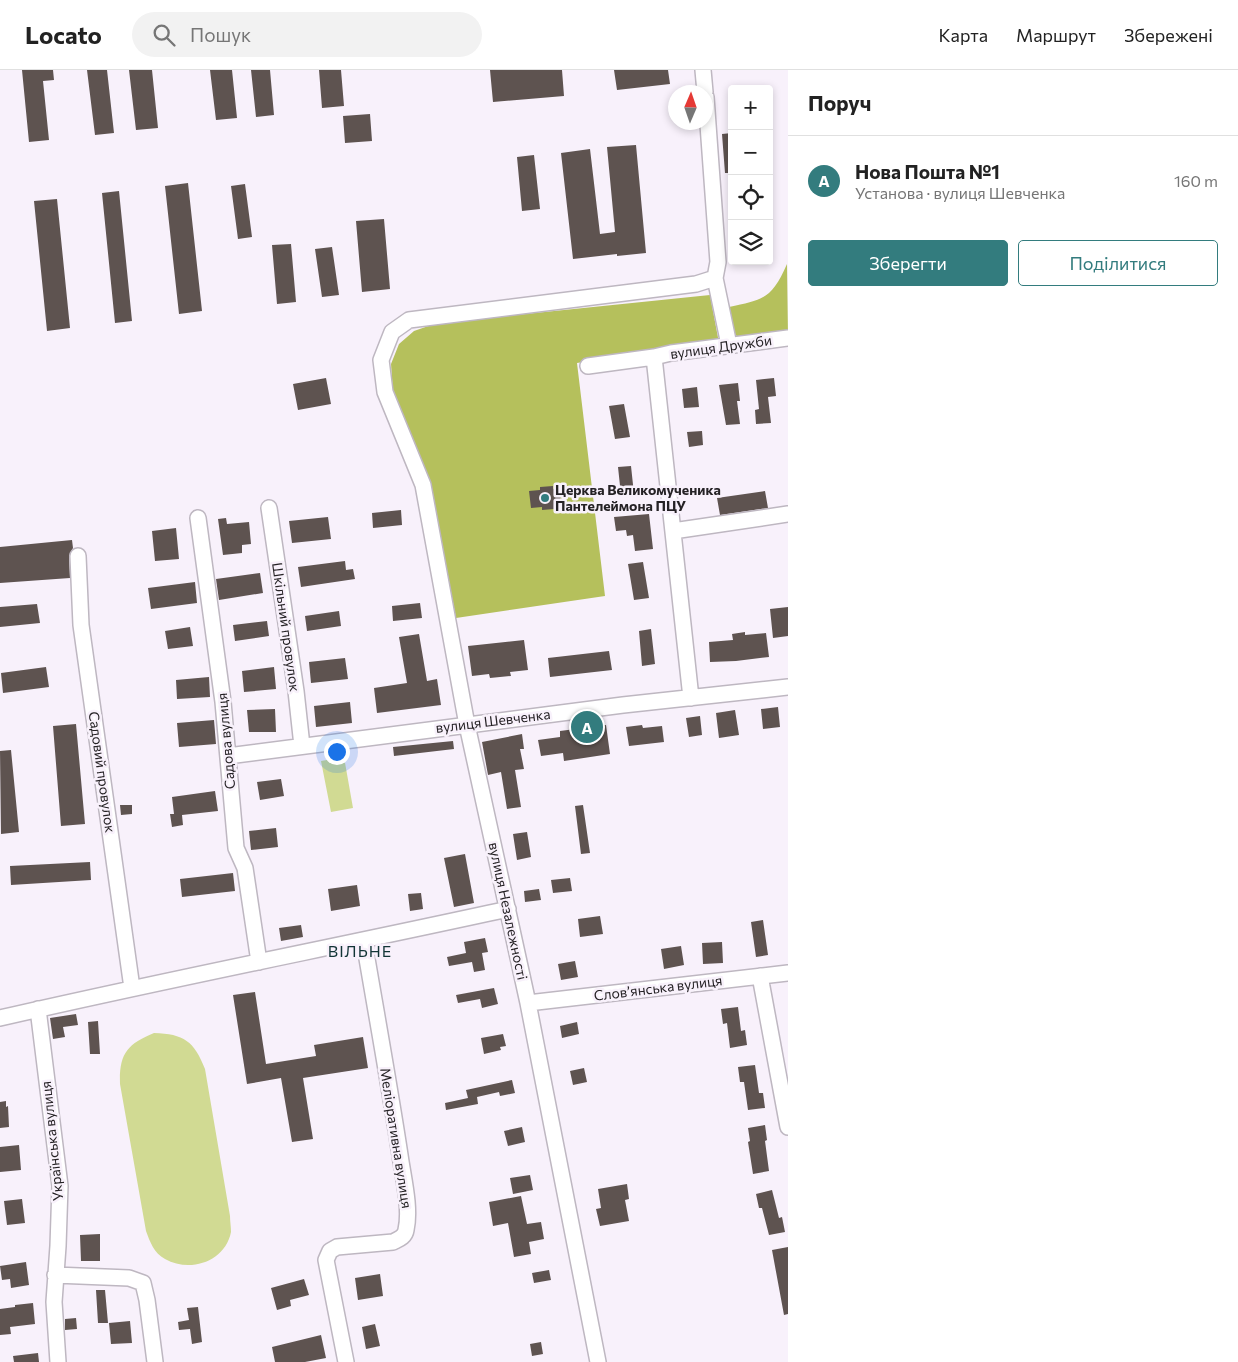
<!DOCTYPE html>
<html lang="uk">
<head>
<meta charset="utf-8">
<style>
  body { margin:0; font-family:Commissioner,sans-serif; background:#f2f2f2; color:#222 }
  .controls { position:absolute; right:15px; top:15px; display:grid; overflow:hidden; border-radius:5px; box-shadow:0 2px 8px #0003 }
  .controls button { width:45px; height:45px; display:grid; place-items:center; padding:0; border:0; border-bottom:1px solid #e0e0e0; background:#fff; color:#222; font:25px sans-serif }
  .compass { position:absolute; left:668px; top:15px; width:45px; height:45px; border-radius:50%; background:#fff; box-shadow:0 2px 8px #0003; rotate:2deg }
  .you { position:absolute; left:336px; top:681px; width:18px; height:18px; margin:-12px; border:4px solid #fff; border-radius:50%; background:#1a73e8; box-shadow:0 0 0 8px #1a73e833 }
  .badge { display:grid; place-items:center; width:32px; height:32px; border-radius:50%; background:#337c7e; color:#fff; font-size:16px; font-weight:700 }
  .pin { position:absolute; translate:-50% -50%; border:2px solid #fff; box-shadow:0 1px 5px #0006 }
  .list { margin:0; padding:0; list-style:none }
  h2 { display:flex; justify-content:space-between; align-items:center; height:65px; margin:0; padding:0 20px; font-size:21px }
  h2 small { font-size:16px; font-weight:400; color:#767676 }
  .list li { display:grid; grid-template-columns:32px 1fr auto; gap:15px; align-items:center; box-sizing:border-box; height:90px; padding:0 20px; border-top:1px solid #e0e0e0 }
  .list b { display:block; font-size:19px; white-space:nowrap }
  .list p { margin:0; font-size:16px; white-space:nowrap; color:#767676 }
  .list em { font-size:16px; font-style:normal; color:#767676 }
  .actions { display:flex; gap:10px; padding:15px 20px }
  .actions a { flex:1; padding:11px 0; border:1px solid #337c7e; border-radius:5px; text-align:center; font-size:18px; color:#337c7e }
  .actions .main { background:#337c7e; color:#fff }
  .icon { flex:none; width:28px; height:28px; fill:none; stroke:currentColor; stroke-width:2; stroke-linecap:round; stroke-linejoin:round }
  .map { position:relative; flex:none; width:788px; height:1292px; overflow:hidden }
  header { display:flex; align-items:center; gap:30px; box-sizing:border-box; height:70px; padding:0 25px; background:#fff; border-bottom:1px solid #e0e0e0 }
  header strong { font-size:24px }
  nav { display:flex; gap:28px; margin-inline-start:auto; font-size:18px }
  .search { width:350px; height:45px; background:#f2f2f2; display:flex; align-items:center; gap:12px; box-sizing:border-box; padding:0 18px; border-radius:28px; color:#767676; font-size:19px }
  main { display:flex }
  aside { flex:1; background:#fff }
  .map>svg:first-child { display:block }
  .green { fill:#d1da93 }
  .forest { fill:#b5c05c }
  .building { fill:#5e5350 }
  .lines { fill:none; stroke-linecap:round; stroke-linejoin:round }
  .minor-casing { stroke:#beb7c1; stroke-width:18 }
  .minor { stroke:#fff; stroke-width:15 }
  .poi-dot { fill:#337c7e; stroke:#f8f1fb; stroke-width:2 }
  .labels { text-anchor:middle; stroke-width:5; stroke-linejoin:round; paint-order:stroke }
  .street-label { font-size:14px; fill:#252225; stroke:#f8f1fb }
  .poi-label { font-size:14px; font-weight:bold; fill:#252225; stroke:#f8f1fb; text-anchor:start }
  .quarter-label { font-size:16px; letter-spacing:1px; fill:#123536; stroke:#f8f1fb }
</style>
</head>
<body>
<header>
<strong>Locato</strong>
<div class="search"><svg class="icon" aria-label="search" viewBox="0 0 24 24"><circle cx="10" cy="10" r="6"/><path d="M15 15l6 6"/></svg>Пошук</div>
<nav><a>Карта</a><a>Маршрут</a><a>Збережені</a></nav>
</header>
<main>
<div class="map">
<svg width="788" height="1292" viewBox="0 0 788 1292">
  <rect width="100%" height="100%" fill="#f8f1fb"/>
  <path class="green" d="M 344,687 L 353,738 L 331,742 L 321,691 Z
    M 154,963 C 184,964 194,971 205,999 L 230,1146 C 230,1151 231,1157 231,1162 C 225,1192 190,1203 165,1189 C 154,1183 150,1172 146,1161 L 120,1014 C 119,984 127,974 154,963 Z"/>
  <path class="forest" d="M 787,194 L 788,266 L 743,271 L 733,263 L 729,237 C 764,230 772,228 787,194 Z
    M 710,225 L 719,273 L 671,278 L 577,293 L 605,526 L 456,548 L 430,415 L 393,323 L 391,294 L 399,274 L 414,261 L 437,253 Z"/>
  <path class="building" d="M 22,0 L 53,0 L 54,10 L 43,11 L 49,70 L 29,72 Z
    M 87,0 L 107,0 L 114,63 L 95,65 Z
    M 129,0 L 152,0 L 158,58 L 136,60 Z
    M 210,0 L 232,0 L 237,48 L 216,50 Z
    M 251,0 L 270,0 L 274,45 L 256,47 Z
    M 319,0 L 341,0 L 344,36 L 322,38 Z
    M 490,0 L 562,0 L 564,26 L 493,32 Z
    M 614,0 L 668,0 L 670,14 L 617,20 Z
    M 370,44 L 372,71 L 345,73 L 343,46 Z
    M 732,63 L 732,103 L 725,103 L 722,64 Z
    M 636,75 L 646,183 L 617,186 L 617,184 L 573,189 L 561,83 L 590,79 L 600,164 L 615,162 L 607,77 Z
    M 534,85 L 540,139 L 522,141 L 517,87 Z
    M 188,113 L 202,241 L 179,244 L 165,116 Z
    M 245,114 L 252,167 L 238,169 L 231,116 Z
    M 119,121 L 132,251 L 115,253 L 102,123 Z
    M 57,129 L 70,258 L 47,261 L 34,131 Z
    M 384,149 L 390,219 L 362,222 L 356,151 Z
    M 291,174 L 296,232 L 277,234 L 272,175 Z
    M 332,177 L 339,225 L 322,227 L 315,179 Z
    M 326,308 L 331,334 L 298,340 L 293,314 Z
    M 774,308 L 776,326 L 768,327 L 771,353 L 756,354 L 755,340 L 759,339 L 756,310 Z
    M 738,313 L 740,331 L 737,331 L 740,354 L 726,355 L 719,315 Z
    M 697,317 L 699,337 L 684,338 L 682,319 Z
    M 624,334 L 630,367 L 615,369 L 609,336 Z
    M 702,361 L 703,375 L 689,377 L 687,362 Z
    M 631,396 L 634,424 L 621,425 L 618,397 Z
    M 553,416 L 553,419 L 557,418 L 561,426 L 558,436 L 554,436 L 554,439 L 542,440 L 542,437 L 531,438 L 529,421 L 540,420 L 540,417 Z
    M 765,421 L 768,438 L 720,445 L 717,428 Z
    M 401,440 L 402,455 L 373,458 L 372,443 Z
    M 649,444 L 653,479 L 635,481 L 633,465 L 627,466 L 626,460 L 616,461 L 614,447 Z
    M 328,447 L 331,469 L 292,473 L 289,451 Z
    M 226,448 L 227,454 L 249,452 L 251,474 L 242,475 L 242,483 L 223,485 L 218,449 Z
    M 176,458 L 179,489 L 155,491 L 152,461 Z
    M 72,470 L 73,478 L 69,486 L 70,508 L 0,513 L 0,477 Z
    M 345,491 L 346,500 L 353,499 L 355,509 L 301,517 L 298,497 Z
    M 643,492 L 649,528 L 634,530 L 628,494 Z
    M 260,503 L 263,523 L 219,530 L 216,509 Z
    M 195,512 L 197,533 L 151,539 L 148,518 Z
    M 420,533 L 422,548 L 393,551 L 392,536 Z
    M 37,534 L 40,553 L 0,557 L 0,537 Z
    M 788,537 L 788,566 L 773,568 L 770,539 Z
    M 339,541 L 341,556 L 307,561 L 305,546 Z
    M 267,551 L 269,566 L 235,571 L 233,555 Z
    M 190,557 L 193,576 L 168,579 L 165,561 Z
    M 651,559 L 655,594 L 642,596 L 639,561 Z
    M 745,562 L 745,565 L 766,563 L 769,587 L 736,591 L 710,592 L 709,572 L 733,570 L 732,564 Z
    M 419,564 L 427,611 L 437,609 L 441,635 L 377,643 L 374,618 L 407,613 L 399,567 Z
    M 524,570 L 528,600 L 510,602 L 511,606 L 490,608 L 489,604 L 472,606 L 468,576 Z
    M 609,581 L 612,600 L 550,607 L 548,588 Z
    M 345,588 L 348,609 L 311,613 L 309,592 Z
    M 46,597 L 49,617 L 3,623 L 1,603 Z
    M 274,597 L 276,619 L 244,622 L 242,601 Z
    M 209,607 L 210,627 L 177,629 L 176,610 Z
    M 350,632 L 352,653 L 316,657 L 314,636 Z
    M 778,637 L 780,657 L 763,659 L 761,639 Z
    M 275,639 L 276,662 L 249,662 L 247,640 Z
    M 735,640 L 739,665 L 719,668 L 716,643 Z
    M 700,646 L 702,665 L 689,667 L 686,648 Z
    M 214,650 L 216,674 L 179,677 L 177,653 Z
    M 76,654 L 85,754 L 61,756 L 53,656 Z
    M 606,655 L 610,684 L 564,691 L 563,683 L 541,686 L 538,670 L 560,667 L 560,661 Z
    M 642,655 L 643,658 L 662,656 L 664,672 L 629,676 L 626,657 Z
    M 522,664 L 524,679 L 520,679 L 524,699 L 515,700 L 521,737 L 507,739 L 501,702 L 488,705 L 482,672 Z
    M 453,671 L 454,679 L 394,686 L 393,677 Z
    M 11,680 L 19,762 L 1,764 L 0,681 Z
    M 281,709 L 284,726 L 260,730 L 257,712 Z
    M 215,721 L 218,741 L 182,745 L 183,755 L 172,757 L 170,744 L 174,744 L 172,727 Z
    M 120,735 L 132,735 L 132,744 L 121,745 Z
    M 583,735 L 590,783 L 581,784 L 575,736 Z
    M 276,758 L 278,777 L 251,780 L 249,761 Z
    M 527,762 L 531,787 L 517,790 L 513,764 Z
    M 465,784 L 474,833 L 454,837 L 444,788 Z
    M 90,792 L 91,810 L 11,815 L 10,796 Z
    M 233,803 L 235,821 L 182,827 L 180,809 Z
    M 570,808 L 572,821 L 553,823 L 551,810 Z
    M 357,815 L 360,836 L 331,841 L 328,819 Z
    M 539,819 L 541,830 L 525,832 L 524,821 Z
    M 421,823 L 423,839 L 410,841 L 408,824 Z
    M 600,846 L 603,864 L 580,867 L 578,849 Z
    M 763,850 L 768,885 L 756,887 L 751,852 Z
    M 301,855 L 303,867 L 281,871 L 279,858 Z
    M 485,868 L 488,882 L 482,883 L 485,900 L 474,902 L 472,892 L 449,896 L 447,887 L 466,883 L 464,872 Z
    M 722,872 L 723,893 L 703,894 L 702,873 Z
    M 681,876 L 684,895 L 664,899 L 661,879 Z
    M 575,891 L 578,907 L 561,910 L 558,894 Z
    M 494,918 L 498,934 L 482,938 L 480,929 L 458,933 L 456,925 Z
    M 255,922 L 266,994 L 316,986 L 314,975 L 363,967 L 368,998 L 303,1008 L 313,1069 L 292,1072 L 281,1008 L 247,1014 L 233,925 Z
    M 738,937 L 741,961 L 745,960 L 747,975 L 730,978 L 727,953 L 723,954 L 721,939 Z
    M 76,944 L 78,955 L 63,957 L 65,967 L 53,969 L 50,948 Z
    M 98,951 L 100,984 L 90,984 L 88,952 Z
    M 577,952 L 579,964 L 562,968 L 560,956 Z
    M 503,964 L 506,976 L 500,977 L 501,980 L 484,984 L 481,968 Z
    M 755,995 L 759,1023 L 763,1023 L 765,1038 L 748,1040 L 744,1012 L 740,1012 L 738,997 Z
    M 584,998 L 587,1012 L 573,1015 L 570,1001 Z
    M 512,1010 L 515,1023 L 500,1026 L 499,1022 L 477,1027 L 478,1034 L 446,1040 L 445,1033 L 468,1028 L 466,1020 Z
    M 6,1031 L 6,1037 L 8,1036 L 9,1057 L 0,1058 L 0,1032 Z
    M 765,1055 L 767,1070 L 765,1071 L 769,1101 L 753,1104 L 748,1072 L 750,1071 L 748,1058 Z
    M 522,1057 L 525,1072 L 508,1076 L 504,1061 Z
    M 19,1075 L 21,1100 L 0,1102 L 0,1077 Z
    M 530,1105 L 533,1120 L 513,1124 L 510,1108 Z
    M 627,1114 L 629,1129 L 625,1130 L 629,1151 L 600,1156 L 596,1139 L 601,1138 L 598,1119 Z
    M 772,1120 L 779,1148 L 782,1147 L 785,1162 L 769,1165 L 762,1138 L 759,1138 L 756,1124 Z
    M 521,1126 L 527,1154 L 541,1152 L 544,1169 L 529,1172 L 531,1184 L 514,1187 L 508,1153 L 493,1156 L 489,1132 Z
    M 22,1129 L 25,1153 L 7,1155 L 4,1131 Z
    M 100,1164 L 100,1191 L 81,1191 L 80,1165 Z
    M 788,1177 L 788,1244 L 784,1245 L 772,1180 Z
    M 26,1192 L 29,1215 L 11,1218 L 10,1209 L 2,1210 L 0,1196 Z
    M 549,1200 L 551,1210 L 534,1213 L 532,1203 Z
    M 380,1204 L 383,1226 L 358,1230 L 355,1208 Z
    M 304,1209 L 309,1225 L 290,1230 L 291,1236 L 277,1240 L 271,1218 Z
    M 96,1220 L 105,1220 L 108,1253 L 98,1253 Z
    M 33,1233 L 35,1254 L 10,1257 L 11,1264 L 0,1265 L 0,1239 L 15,1237 L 15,1235 Z
    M 198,1237 L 202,1272 L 192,1274 L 190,1259 L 179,1260 L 178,1252 L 189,1250 L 187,1238 Z
    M 76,1248 L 77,1259 L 65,1260 L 65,1249 Z
    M 130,1251 L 132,1273 L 111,1274 L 109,1253 Z
    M 375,1254 L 380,1276 L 366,1279 L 362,1257 Z
    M 321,1265 L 326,1288 L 305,1292 L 275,1292 L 272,1277 Z
    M 541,1272 L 543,1284 L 532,1286 L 530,1274 Z
    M 38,1283 L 39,1292 L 14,1292 L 13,1286 Z"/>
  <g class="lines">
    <g class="minor-casing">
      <path id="minor" d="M 703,0 L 705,22
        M 715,208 L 729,275
        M 654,287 L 671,283 L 788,268
        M 588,296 L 654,287 L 691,628
        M 269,438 L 296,621 L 302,676
        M 198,448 L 223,632 L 236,778 L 245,798 L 259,892
        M 673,461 L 788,444
        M 78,486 L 81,555 L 132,918
        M 228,686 L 623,635 L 788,617
        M 760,906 L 788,1057
        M 528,933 L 788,903
        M 38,939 L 60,1116 L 58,1176 L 54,1232 L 58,1292
        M 0,948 C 169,909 339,876 508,839
        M 55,1205 L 129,1208 L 143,1213 L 147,1230 L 155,1292
        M 346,1292 L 326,1190 L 330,1181 L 337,1177 L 393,1172 C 399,1169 405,1167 406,1160 C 411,1138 403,1107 400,1085 C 389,1013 376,942 364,871
        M 598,1292 L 528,933 L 467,655 L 423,415 L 385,322 L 381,290 L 392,262 L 409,250 L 696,214 L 715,208 L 718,192 L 706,27"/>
    </g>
    <use href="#minor" class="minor"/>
  </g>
  <circle class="poi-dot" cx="545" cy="428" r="5"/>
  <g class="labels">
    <g class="street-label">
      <text transform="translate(721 277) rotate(-8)" y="5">вулиця Дружби</text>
      <text transform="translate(286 557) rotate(82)" y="5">Шкільний провулок</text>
      <text transform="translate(493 651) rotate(-7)" y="5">вулиця Шевченка</text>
      <text transform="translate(226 671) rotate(-95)" y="5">Садова вулиця</text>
      <text transform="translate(102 702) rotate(82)" y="5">Садовий провулок</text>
      <text transform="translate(508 841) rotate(78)" y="5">вулиця Незалежності</text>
      <text transform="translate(658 918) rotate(-7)" y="5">Словʼянська вулиця</text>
      <text transform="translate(396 1068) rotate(81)" y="5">Меліоративна вулиця</text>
      <text transform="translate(52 1071) rotate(-96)" y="5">Українська вулиця</text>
    </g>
    <g class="poi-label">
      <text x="555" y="425">Церква Великомученика<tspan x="555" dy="16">Пантелеймона ПЦУ</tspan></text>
    </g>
    <g class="quarter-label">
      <text x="360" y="887">ВІЛЬНЕ</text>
    </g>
  </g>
</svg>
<div class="controls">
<button>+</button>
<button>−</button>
<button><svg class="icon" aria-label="locate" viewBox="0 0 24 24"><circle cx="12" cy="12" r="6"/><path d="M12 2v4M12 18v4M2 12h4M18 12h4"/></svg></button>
<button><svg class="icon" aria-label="layers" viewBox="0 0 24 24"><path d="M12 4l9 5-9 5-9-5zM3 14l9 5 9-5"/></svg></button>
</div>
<svg class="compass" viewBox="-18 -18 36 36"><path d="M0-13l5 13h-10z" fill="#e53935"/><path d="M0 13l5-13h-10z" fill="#767676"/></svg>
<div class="you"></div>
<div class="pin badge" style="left:587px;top:657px">A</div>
</div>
<aside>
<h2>Поруч<small></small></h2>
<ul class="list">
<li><span class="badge">A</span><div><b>Нова Пошта №1</b><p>Установа · вулиця Шевченка</p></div><em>160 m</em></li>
</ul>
<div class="actions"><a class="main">Зберегти</a><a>Поділитися</a></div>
</aside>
</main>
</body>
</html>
